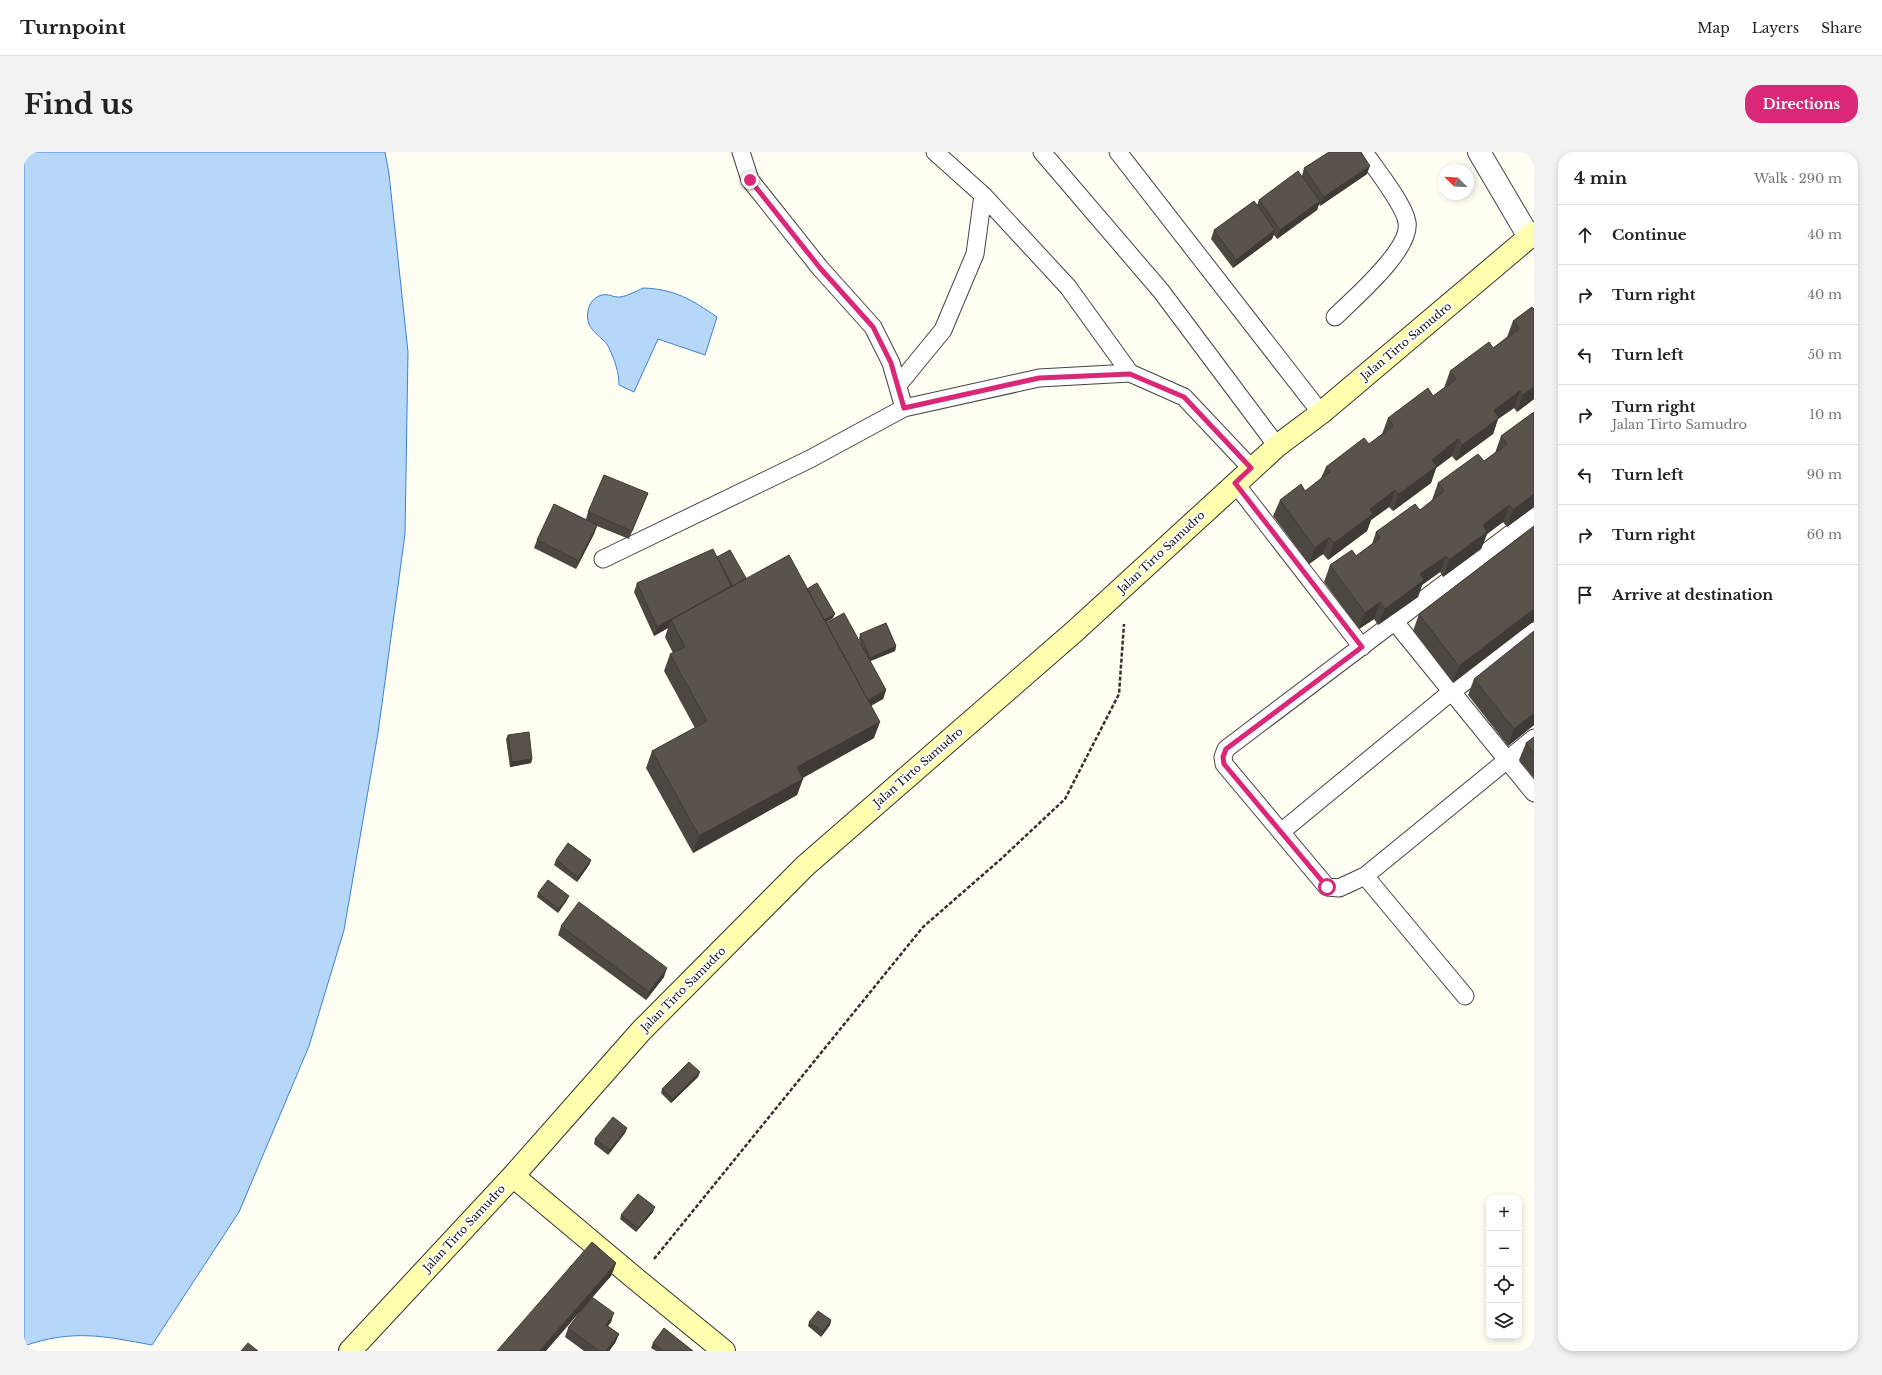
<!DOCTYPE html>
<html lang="en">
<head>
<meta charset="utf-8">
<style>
  body { margin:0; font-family:"Libre Baskerville",serif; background:#f2f2f2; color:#222 }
  .controls { position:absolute; right:12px; bottom:12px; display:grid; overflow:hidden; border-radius:8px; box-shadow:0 2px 6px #0003 }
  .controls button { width:36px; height:36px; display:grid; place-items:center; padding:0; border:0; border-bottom:1px solid #e0e0e0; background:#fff; color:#222; font:20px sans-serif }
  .compass { position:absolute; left:1414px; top:12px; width:36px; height:36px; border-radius:50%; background:#fff; box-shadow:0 2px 6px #0003; rotate:294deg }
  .stop { position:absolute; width:12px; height:12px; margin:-9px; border:3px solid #db2777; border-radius:50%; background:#fff }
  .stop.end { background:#db2777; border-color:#fff; box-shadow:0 1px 4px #0008 }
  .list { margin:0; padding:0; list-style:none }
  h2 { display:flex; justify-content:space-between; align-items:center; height:52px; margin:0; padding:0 16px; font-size:17px }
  h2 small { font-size:13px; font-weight:400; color:#767676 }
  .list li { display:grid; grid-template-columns:26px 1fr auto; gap:12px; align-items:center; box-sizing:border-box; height:60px; padding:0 16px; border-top:1px solid #e0e0e0 }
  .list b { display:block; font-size:15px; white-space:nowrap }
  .list p { margin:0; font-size:13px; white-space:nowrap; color:#767676 }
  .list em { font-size:13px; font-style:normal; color:#767676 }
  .icon { flex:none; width:22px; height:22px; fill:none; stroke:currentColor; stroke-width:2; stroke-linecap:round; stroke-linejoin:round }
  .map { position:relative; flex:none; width:1510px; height:1199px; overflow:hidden; border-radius:16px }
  header { display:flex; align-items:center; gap:24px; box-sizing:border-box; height:56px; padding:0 20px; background:#fff; border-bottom:1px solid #e0e0e0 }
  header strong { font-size:19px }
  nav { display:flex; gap:22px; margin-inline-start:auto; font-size:14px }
  .intro { display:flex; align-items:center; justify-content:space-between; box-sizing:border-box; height:96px; padding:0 24px }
  h1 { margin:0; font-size:28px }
  .button { padding:10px 18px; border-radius:16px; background:#db2777; color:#fff; font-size:14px; font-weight:700 }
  main { display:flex; gap:24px; padding:0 24px }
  aside { flex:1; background:#fff; border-radius:16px; box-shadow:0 2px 6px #0003 }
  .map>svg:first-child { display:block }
  .water { fill:#b6d7f8; stroke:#3a82d2 }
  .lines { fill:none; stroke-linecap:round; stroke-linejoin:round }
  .lane-casing { stroke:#434343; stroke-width:19 }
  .street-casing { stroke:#434343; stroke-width:24 }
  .secondary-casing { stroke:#323232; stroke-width:24 }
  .path { stroke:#323232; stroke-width:2.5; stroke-dasharray:4 2; stroke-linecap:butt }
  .lane { stroke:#fff; stroke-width:17 }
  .street { stroke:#fff; stroke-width:22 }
  .secondary { stroke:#feffae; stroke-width:22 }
  .wall { fill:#4d4741 }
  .shaded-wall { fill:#3e3a35 }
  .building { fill:#59534c; stroke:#3e3a35 }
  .route { stroke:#db2777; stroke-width:5 }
  .labels { text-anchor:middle; stroke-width:4; stroke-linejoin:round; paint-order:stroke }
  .street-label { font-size:11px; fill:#101010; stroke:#fff }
</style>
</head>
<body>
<header>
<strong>Turnpoint</strong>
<nav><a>Map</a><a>Layers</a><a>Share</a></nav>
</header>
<div class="intro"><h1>Find us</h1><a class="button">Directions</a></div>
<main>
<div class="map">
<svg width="1510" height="1199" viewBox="0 0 1510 1199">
  <rect width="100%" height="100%" fill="#fffef3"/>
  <path class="water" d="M 0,0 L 361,0 L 365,22 L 384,200 L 381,382 L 354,581 L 320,778 L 285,894 L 215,1060 L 128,1193 C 79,1184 49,1177 0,1194 Z
    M 619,136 C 651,137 668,148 693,165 L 681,203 L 634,187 L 610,240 L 595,233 C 595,221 591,209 586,198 C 582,187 569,182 565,172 C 561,162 565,148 575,144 C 583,140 589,146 596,145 C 603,144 613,139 619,136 Z"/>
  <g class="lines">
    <g class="lane-casing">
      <path id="lane" d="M 717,0 L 726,28 L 796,116 L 849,175 L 867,211 L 880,256
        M 911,0 L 959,43 L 1044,135 L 1106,221
        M 1018,0 L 1137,139 L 1253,294
        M 1094,0 L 1297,261
        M 1311,165 C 1330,146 1388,97 1383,70 C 1380,52 1351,16 1340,0
        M 874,233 L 919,178 L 951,102 L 959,43
        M 1211,331 L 1338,495
        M 579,407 L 786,307 L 880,256 L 1015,226 L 1106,221 L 1160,245 L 1227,316
        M 1371,470 L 1510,641
        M 1257,680 L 1427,540 L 1510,479
        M 1341,724 L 1510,586
        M 1441,844 L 1341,724 L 1315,736 L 1303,735 L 1200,612 L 1199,605 L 1202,597 L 1510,364"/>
    </g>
    <g class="street-casing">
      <path id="street" d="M 1455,0 L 1505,85"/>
    </g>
    <g class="secondary-casing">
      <path id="secondary" d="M 489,1024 L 613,1128 L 700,1199
        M 326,1199 L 489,1024 L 617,879 L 781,714 L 1051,479 L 1253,294 L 1297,261 L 1510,81"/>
    </g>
    <path class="path" d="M 630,1107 L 899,775 L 977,707 L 1041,647 L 1095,542 L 1100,472"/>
    <use href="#lane" class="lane"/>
    <use href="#street" class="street"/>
    <use href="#secondary" class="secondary"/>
  </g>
  <path class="wall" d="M 1280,16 L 1343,22 L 1296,54 L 1295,52 L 1293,58 L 1253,87 L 1250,83 L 1248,87 L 1209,116 L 1187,87 L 1190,78 L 1233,53 L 1235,48 L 1278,24 Z
    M 1508,155 L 1510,247 L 1493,260 L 1490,256 L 1474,267 L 1469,282 L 1432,309 L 1428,304 L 1412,316 L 1407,331 L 1369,359 L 1365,355 L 1347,368 L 1343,379 L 1304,408 L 1299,402 L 1285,412 L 1249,364 L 1256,348 L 1281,339 L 1297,326 L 1302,315 L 1345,292 L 1358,282 L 1364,266 L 1409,244 L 1420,236 L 1426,219 L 1469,196 L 1483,185 L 1489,169 Z
    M 1510,260 L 1510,355 L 1483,375 L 1479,370 L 1463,382 L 1457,397 L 1419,425 L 1416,420 L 1398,433 L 1394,445 L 1354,473 L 1350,467 L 1335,477 L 1300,430 L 1306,413 L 1332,404 L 1348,392 L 1352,380 L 1396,358 L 1408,348 L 1414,331 L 1460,309 L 1471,301 L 1477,284 Z
    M 624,341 L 605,387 L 573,374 L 570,382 L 552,417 L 510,396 L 513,388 L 562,367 L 564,360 Z
    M 1510,374 L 1510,469 L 1429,531 L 1389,479 L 1395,462 Z
    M 693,405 L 722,426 L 783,437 L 809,466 L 802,470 L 802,471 L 837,492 L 835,487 L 836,482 L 872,494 L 871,499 L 846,509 L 862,538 L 859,547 L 847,554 L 850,586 L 779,626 L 773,643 L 669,701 L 622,616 L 628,599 L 671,576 L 640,519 L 646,502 L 649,501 L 641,485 L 644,476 L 630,484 L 610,440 L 613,431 Z
    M 1450,527 L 1510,573 L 1484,594 L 1444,543 Z
    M 484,583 L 508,607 L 507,611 L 486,615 L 482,587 Z
    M 1510,585 L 1510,626 L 1495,608 L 1502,591 Z
    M 532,708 L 567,708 L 565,713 L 553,730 L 530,713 Z
    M 514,741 L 543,748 L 534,761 L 513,745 Z
    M 537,774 L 640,825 L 622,848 L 534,783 Z
    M 674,925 L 647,951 L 637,941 L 638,937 Z
    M 603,976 L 601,981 L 584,1003 L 570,992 L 571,987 Z
    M 629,1060 L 612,1080 L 596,1067 L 597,1063 Z
    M 592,1111 L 587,1124 L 568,1145 L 587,1170 L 584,1174 L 595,1182 L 591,1191 L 585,1199 L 560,1199 L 541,1185 L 544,1176 Z
    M 807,1168 L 806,1173 L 797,1185 L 784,1174 L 785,1170 Z
    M 629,1191 L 669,1199 L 632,1199 L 627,1196 Z"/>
  <path class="shaded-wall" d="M 1346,14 L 1343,22 L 1296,54 L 1300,45 Z
    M 1296,49 L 1293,58 L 1253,87 L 1256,78 Z
    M 1251,78 L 1248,87 L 1209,116 L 1212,108 Z
    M 1510,235 L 1510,247 L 1493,260 L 1499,243 Z
    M 1496,239 L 1490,256 L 1474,267 L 1469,282 L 1432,309 L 1438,293 L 1470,258 Z
    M 1434,287 L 1428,304 L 1412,316 L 1407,331 L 1369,359 L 1375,342 L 1408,308 Z
    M 1371,338 L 1365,355 L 1347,368 L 1343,379 L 1304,408 L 1310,391 L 1346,357 Z
    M 1510,342 L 1510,355 L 1483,375 L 1489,358 Z
    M 1485,353 L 1479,370 L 1463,382 L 1457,397 L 1419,425 L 1425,408 L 1459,373 Z
    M 573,373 L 570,382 L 552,417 L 555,409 Z
    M 1305,385 L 1299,402 L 1285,412 L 1291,396 Z
    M 1422,404 L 1416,420 L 1398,433 L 1394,445 L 1354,473 L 1361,457 L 1396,422 Z
    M 707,434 L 647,468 L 644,476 L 630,484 L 633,475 Z
    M 1356,450 L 1350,467 L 1335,477 L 1341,461 Z
    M 1510,457 L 1510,469 L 1429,531 L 1435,514 Z
    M 811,462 L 809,466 L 792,476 L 794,471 Z
    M 872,494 L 871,499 L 844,510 L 846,506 Z
    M 862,538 L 859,547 L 840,557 L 844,549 Z
    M 1510,561 L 1510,573 L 1484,594 L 1490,577 Z
    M 856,570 L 850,586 L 767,632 L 773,615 Z
    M 508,607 L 507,611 L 486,615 L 488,610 Z
    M 779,627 L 773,643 L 669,701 L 675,684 Z
    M 567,708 L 565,713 L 553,730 L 554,725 Z
    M 545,744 L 543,748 L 534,761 L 535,757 Z
    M 643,816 L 640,825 L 622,848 L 625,840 Z
    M 676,920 L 674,925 L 647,951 L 649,947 Z
    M 603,976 L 601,981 L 584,1003 L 586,998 Z
    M 631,1055 L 629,1060 L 612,1080 L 614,1076 Z
    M 592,1111 L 587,1124 L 522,1199 L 515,1199 Z
    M 590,1161 L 587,1170 L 578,1181 L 582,1173 Z
    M 807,1168 L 806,1173 L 797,1185 L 799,1180 Z
    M 595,1182 L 591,1191 L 585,1199 L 582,1199 Z"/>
  <path class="building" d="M 1305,0 L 1337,0 L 1346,14 L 1300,45 L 1280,16 Z
    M 1274,19 L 1296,49 L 1256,78 L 1235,48 Z
    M 1230,49 L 1251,78 L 1212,108 L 1190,78 Z
    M 1508,155 L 1510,157 L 1510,235 L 1499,243 L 1496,239 L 1470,258 L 1475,266 L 1438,293 L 1434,287 L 1408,308 L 1413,314 L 1375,342 L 1371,338 L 1346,357 L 1349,362 L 1310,391 L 1305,385 L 1291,396 L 1256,348 L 1277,332 L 1281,339 L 1306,320 L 1302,315 L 1340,286 L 1345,292 L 1369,274 L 1364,266 L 1404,236 L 1409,244 L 1432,227 L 1426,219 L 1465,190 L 1469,196 L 1495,177 L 1489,169 Z
    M 1510,260 L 1510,342 L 1489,358 L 1485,353 L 1459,373 L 1463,380 L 1425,408 L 1422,404 L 1396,422 L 1400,428 L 1361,457 L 1356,450 L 1341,461 L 1306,413 L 1328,398 L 1332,404 L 1356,386 L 1352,380 L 1391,352 L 1396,358 L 1420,339 L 1414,331 L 1454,302 L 1460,309 L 1483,292 L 1477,284 Z
    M 580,323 L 624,341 L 608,379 L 564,360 Z
    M 530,352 L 573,373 L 555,409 L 513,388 Z
    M 1510,374 L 1510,457 L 1435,514 L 1395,462 Z
    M 689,397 L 707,434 L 633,475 L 613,431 Z
    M 706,398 L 722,426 L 709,434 L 693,405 Z
    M 765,403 L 856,570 L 773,615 L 779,627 L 675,684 L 628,599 L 683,569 L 646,502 L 661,495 L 647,468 Z
    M 793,431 L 811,462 L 800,468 L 783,437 Z
    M 820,461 L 862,538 L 844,548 L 802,471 Z
    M 862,471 L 872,494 L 846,506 L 836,482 Z
    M 1510,479 L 1510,561 L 1490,577 L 1450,527 Z
    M 505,580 L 508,607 L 488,610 L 484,583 Z
    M 1510,585 L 1510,602 L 1502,591 Z
    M 544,691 L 567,708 L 554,725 L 532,708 Z
    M 524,728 L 545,744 L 535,757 L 514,741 Z
    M 555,750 L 643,816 L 625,840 L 537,774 Z
    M 665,910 L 676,920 L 649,947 L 638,937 Z
    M 589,965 L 603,976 L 586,998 L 571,987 Z
    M 614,1042 L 631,1055 L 614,1076 L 597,1063 Z
    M 568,1090 L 592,1111 L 515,1199 L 473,1199 Z
    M 568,1145 L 590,1161 L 582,1173 L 595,1182 L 582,1199 L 575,1199 L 544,1176 Z
    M 794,1159 L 807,1168 L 799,1180 L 785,1170 Z
    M 640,1176 L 669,1199 L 639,1199 L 629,1191 Z
    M 224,1191 L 234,1199 L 217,1199 Z"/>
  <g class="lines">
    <path class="route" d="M 726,28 L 796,116 L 849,175 L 867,211 L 880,256 L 1015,226 L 1106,222 L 1160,245 L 1227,316 L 1211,331 L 1338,495 L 1202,597 L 1199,605 L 1200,612 L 1303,735"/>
  </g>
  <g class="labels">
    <g class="street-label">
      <text transform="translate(1382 189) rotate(-40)" y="4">Jalan Tirto Samudro</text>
      <text transform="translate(1137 400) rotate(-43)" y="4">Jalan Tirto Samudro</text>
      <text transform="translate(894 615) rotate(-41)" y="4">Jalan Tirto Samudro</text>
      <text transform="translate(659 837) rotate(-45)" y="4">Jalan Tirto Samudro</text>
      <text transform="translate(440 1076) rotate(-47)" y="4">Jalan Tirto Samudro</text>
    </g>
  </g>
</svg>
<div class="controls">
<button>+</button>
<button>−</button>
<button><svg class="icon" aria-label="locate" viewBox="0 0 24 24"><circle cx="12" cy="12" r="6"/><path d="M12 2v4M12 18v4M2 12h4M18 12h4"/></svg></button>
<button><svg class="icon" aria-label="layers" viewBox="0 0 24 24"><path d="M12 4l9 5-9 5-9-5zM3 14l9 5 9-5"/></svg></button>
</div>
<svg class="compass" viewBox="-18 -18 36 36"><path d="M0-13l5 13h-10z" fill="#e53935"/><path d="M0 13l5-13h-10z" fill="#767676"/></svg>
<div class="stop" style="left:1303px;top:735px"></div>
<div class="stop end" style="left:726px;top:28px"></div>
</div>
<aside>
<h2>4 min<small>Walk · 290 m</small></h2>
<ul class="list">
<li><svg class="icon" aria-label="ahead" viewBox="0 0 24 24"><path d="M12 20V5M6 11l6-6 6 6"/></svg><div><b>Continue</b></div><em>40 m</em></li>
<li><svg class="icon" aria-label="right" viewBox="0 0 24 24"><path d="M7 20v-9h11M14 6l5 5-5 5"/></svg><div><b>Turn right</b></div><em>40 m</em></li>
<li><svg class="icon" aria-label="left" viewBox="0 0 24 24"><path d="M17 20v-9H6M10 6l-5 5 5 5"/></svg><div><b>Turn left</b></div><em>50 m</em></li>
<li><svg class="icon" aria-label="right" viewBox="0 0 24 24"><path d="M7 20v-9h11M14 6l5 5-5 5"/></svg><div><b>Turn right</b><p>Jalan Tirto Samudro</p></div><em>10 m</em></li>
<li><svg class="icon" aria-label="left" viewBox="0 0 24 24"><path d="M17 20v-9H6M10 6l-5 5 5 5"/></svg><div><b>Turn left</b></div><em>90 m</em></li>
<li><svg class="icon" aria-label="right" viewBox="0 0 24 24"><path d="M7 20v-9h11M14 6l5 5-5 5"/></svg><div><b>Turn right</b></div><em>60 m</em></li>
<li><svg class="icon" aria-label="arrive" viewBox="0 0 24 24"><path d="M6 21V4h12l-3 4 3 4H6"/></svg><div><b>Arrive at destination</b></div></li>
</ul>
</aside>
</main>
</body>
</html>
